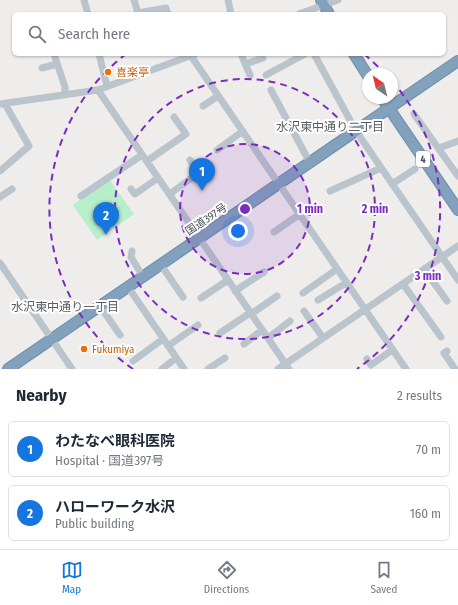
<!DOCTYPE html>
<html lang="en">
<head>
<meta charset="utf-8">
<style>
  body { margin:0; font-family:"Fira Sans Condensed","Noto Sans JP",sans-serif; background:#f2f2f3; color:#1f2937 }
  .compass { position:absolute; left:362px; top:68px; width:36px; height:36px; border-radius:50%; background:#fff; box-shadow:0 1px 3px #0004; rotate:325deg }
  .you { position:absolute; left:238px; top:231px; width:14px; height:14px; margin:-10px; border:3px solid #fff; border-radius:50%; background:#1a73e8; box-shadow:0 0 0 6px #1a73e833 }
  .badge { display:grid; place-items:center; width:26px; height:26px; border-radius:50%; background:#1676df; color:#fff; font-size:13px; font-weight:700 }
  .pin { position:absolute; translate:-50% -33px; filter:drop-shadow(0 1px 2px #0008) }
  .pin::after { content:''; position:absolute; top:21px; width:14px; height:12px; background:inherit; clip-path:polygon(0 0,100% 0,50% 100%) }
  .list { margin:0; padding:0; list-style:none }
  h2 { display:flex; justify-content:space-between; align-items:center; height:52px; margin:0; padding:0 16px; font-size:17px }
  h2 small { font-size:13px; font-weight:400; color:#747a83 }
  .list li { display:grid; grid-template-columns:26px 1fr auto; gap:12px; align-items:center; box-sizing:border-box; height:56px; margin:0 8px 8px; padding:0 8px; border:1px solid #e0e1e3; border-radius:6px }
  .list b { display:block; font-size:15px; white-space:nowrap }
  .list p { margin:0; font-size:13px; white-space:nowrap; color:#747a83 }
  .list em { font-size:13px; font-style:normal; color:#747a83 }
  .icon { flex:none; width:22px; height:22px; fill:none; stroke:currentColor; stroke-width:2; stroke-linecap:round; stroke-linejoin:round }
  .map { position:relative; flex:none; width:458px; height:369px; overflow:hidden }
  .search { position:absolute; background:#fff; box-shadow:0 1px 3px #0004; left:12px; right:12px; top:12px; height:44px; display:flex; align-items:center; gap:10px; box-sizing:border-box; padding:0 14px; border-radius:6px; color:#747a83; font-size:15px }
  .sheet { height:180px; background:#fff }
  nav { display:flex; justify-content:space-around; align-items:center; box-sizing:border-box; height:56px; border-top:1px solid #e0e1e3; background:#fff; font-size:11px; color:#747a83 }
  nav a { display:grid; justify-items:center; gap:2px }
  nav .on { color:#1676df }
  .map>svg:first-child { display:block }
  .green { fill:#b8efcb }
  .lines { fill:none; stroke-linecap:round; stroke-linejoin:round }
  .highway-casing { stroke:#6e8ca8; stroke-width:12 }
  .minor { stroke:#bac4cc; stroke-width:7 }
  .highway { stroke:#82a1bd; stroke-width:10 }
  .ring { fill:none; stroke:#7b2cbf; stroke-width:2; stroke-dasharray:7 5 }
  .food-dot { fill:#e8710a; stroke:#fff; stroke-width:1.5 }
  .labels { text-anchor:middle; stroke-width:4; stroke-linejoin:round; paint-order:stroke }
  .shield { fill:#fff; stroke:#7c848c; stroke-width:1 }
  .shield-label { font-size:10px; font-weight:bold; fill:#44505a }
  .food-label { font-size:11px; fill:#c56008; stroke:#fff; text-anchor:start }
  .street-label { font-size:11px; fill:#44505a; stroke:#fff }
  .neighbourhood-label { font-size:12px; fill:#595d61; stroke:#fff }
  .centre { fill:#7b2cbf; stroke:#fff; stroke-width:2 }
  .ring-label { font-size:12px; text-anchor:middle; font-weight:bold; fill:#7b2cbf; stroke:#fff; stroke-width:4; stroke-linejoin:round; paint-order:stroke }
</style>
</head>
<body>
<div class="map">
<svg width="458" height="369" viewBox="0 0 458 369">
  <rect width="100%" height="100%" fill="#efecec"/>
  <path class="green" d="M 109,179 L 134,214 L 97,240 L 73,205 Z"/>
  <g class="lines">
    <g class="highway-casing">
      <path id="highway" d="M 321,0 L 329,14
        M 354,54 L 368,76
        M 382,98 L 458,210
        M 8,369 L 458,61"/>
    </g>
    <path class="minor" d="M 84,0 L 88,14
      M 134,0 L 138,13 L 166,8 L 168,14
      M 228,0 L 231,14
      M 299,14 L 338,0
      M 54,54 L 65,87 L 65,94
      M 99,54 L 107,86
      M 241,54 L 250,75
      M 314,54 L 356,131 L 458,280
      M 191,56 L 406,369
      M 245,64 L 263,58 L 261,54
      M 42,68 L 57,64
      M 266,75 L 305,54
      M 98,90 L 289,369
      M 271,90 L 310,163
      M 0,104 L 98,90 L 195,54
      M 203,106 L 218,96
      M 414,114 L 458,176
      M 439,148 L 458,141
      M 217,150 L 243,131
      M 147,161 L 186,134 L 174,117
      M 0,171 L 29,146 L 5,104
      M 392,184 L 415,169
      M 131,189 L 135,194 L 158,178
      M 330,191 L 381,168
      M 170,194 L 198,173 L 190,160
      M 81,196 L 142,155
      M 0,197 L 12,189
      M 274,232 L 300,214
      M 132,251 L 131,257 L 143,277
      M 0,263 L 72,369
      M 161,265 L 183,297
      M 424,269 L 447,301
      M 403,284 L 441,337
      M 128,287 L 184,369
      M 235,291 L 264,272
      M 303,293 L 337,269
      M 201,298 L 228,280
      M 318,300 L 346,283
      M 100,306 L 120,335
      M 304,311 L 323,338
      M 251,314 L 277,296
      M 220,333 L 250,313
      M 268,338 L 290,321
      M 244,344 L 262,330
      M 168,346 L 198,325
      M 447,351 L 444,353 L 455,369
      M 367,359 L 371,365 L 392,350
      M 133,361 L 163,339
      M 162,369 L 176,358
      M 208,369 L 225,358
      M 278,369 L 458,246"/>
    <use href="#highway" class="highway"/>
  </g>
  <circle cx="245" cy="209" r="65" fill="#7b2cbf" fill-opacity=".12"/>
  <g class="ring">
    <circle cx="245" cy="209" r="65"/>
    <circle cx="245" cy="209" r="130"/>
    <path d="M133 369A195 195 0 0 1 126 54M364 54A195 195 0 0 1 385 74M392 81A195 195 0 0 1 357 369"/>
  </g>
  <g class="food-dot">
    <circle cx="108" cy="72" r="4"/>
    <circle cx="84" cy="349" r="4"/>
  </g>
  <g class="labels">
    <rect class="shield" x="416" y="151" width="14" height="16" rx="3"/>
    <g class="shield-label">
      <text x="423" y="163">4</text>
    </g>
    <g class="food-label">
      <text x="116" y="76">喜楽亭</text>
      <text x="92" y="353">Fukumiya</text>
    </g>
    <g class="street-label">
      <text transform="translate(206 219) rotate(-34)" y="4">国道397号</text>
    </g>
    <g class="neighbourhood-label">
      <text x="330" y="131">水沢東中通り二丁目</text>
      <text x="65" y="311">水沢東中通り一丁目</text>
    </g>
  </g>
  <circle cx="245" cy="209" r="6" class="centre"/>
  <g class="ring-label">
    <text x="310" y="213">1 min</text>
    <text x="375" y="213">2 min</text>
    <text x="428" y="280">3 min</text>
  </g>
</svg>
<svg class="compass" viewBox="-18 -18 36 36"><path d="M0-13l5 13h-10z" fill="#e53935"/><path d="M0 13l5-13h-10z" fill="#747a83"/></svg>
<div class="you"></div>
<div class="pin badge" style="left:202px;top:191px">1</div>
<div class="pin badge" style="left:106px;top:235px">2</div>
<div class="search"><svg class="icon" aria-label="search" viewBox="0 0 24 24"><circle cx="10" cy="10" r="6"/><path d="M15 15l6 6"/></svg>Search here</div>
</div>
<section class="sheet">
<h2>Nearby<small>2 results</small></h2>
<ul class="list">
<li><span class="badge">1</span><div><b>わたなべ眼科医院</b><p>Hospital · 国道397号</p></div><em>70 m</em></li>
<li><span class="badge">2</span><div><b>ハローワーク水沢</b><p>Public building</p></div><em>160 m</em></li>
</ul>
</section>
<nav>
<a class="on"><svg class="icon" aria-label="map" viewBox="0 0 24 24"><path d="M3 6l6-2 6 2 6-2v14l-6 2-6-2-6 2zM9 4v14M15 6v14"/></svg>Map</a>
<a><svg class="icon" aria-label="directions" viewBox="0 0 24 24"><path d="M12 3l9 9-9 9-9-9zM9 14v-3h6M13 9l2 2-2 2"/></svg>Directions</a>
<a><svg class="icon" aria-label="saved" viewBox="0 0 24 24"><path d="M7 4h10v16l-5-4-5 4z"/></svg>Saved</a>
</nav>
</body>
</html>
